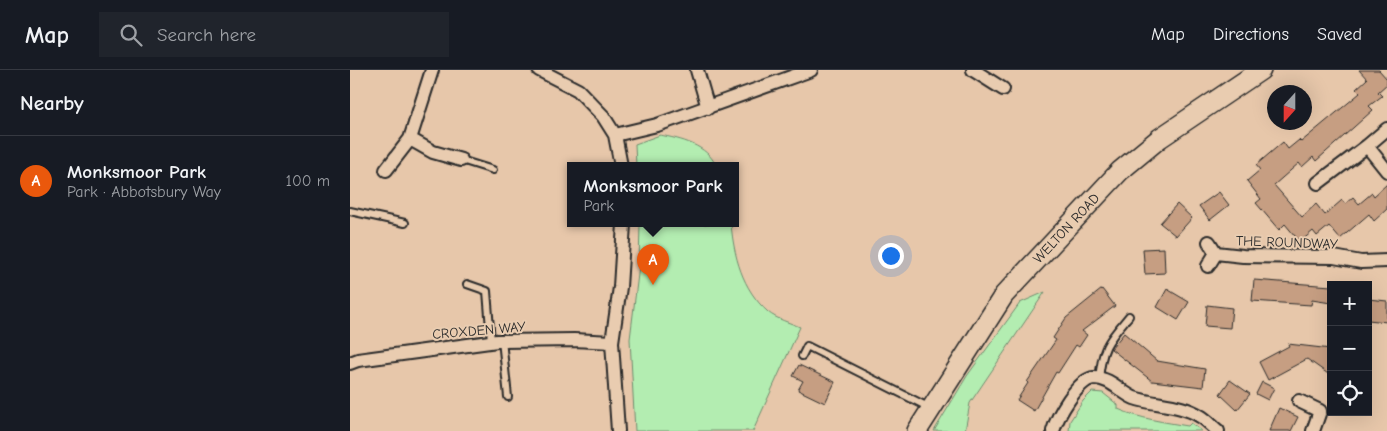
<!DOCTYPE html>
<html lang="en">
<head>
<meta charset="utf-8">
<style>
  body { margin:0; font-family:"Comic Neue",sans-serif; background:#20242c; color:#f1f3f6 }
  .controls { position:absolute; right:15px; bottom:15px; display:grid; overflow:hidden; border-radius:0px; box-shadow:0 5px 20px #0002 }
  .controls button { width:45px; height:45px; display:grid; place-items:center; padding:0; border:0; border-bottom:1px solid #363941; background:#171b24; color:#f1f3f6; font:25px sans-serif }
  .compass { position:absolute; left:917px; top:15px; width:45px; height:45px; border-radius:50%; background:#171b24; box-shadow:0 5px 20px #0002; rotate:201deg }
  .you { position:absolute; left:540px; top:185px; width:18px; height:18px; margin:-12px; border:4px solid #fff; border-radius:50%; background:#1a73e8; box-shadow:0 0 0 8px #1a73e833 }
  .badge { display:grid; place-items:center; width:32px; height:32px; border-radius:50%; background:#ea580c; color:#fff; font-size:16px; font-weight:700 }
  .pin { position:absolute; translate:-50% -41px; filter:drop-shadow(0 1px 2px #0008) }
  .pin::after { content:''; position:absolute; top:26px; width:18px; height:15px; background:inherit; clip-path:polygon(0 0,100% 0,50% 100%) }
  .popup { position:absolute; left:217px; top:92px; width:172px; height:65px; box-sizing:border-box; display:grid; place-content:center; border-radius:0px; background:#171b24; filter:drop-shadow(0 1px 4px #0005); font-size:16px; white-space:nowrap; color:#9ea1a6 }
  .popup b { font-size:19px; color:#f1f3f6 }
  .popup::after { content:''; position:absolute; left:50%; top:100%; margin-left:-10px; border:10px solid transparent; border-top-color:#171b24 }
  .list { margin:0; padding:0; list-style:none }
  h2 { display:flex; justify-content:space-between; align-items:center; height:65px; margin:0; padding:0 20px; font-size:21px }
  h2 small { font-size:16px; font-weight:400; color:#9ea1a6 }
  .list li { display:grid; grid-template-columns:32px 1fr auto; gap:15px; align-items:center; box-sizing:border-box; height:90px; padding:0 20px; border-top:1px solid #363941 }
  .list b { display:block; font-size:19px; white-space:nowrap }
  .list p { margin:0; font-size:16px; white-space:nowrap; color:#9ea1a6 }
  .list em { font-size:16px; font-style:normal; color:#9ea1a6 }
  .icon { flex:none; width:28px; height:28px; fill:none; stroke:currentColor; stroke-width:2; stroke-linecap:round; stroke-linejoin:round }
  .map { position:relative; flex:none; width:1037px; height:361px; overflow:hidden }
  header { display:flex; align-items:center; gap:30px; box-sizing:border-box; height:70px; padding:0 25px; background:#171b24; border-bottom:1px solid #363941 }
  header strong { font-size:24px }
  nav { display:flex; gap:28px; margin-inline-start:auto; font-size:18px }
  .search { width:350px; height:45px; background:#20242c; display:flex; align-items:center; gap:12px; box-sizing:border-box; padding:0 18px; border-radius:0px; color:#9ea1a6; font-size:19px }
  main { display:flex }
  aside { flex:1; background:#171b24 }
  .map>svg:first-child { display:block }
  .green { fill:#b3edb1; stroke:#6f8c6e }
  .building { fill:#c69e82; stroke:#2b2b2b }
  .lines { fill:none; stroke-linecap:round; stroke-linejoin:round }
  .lane-casing { stroke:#2b2b2b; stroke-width:10 }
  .street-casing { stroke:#2b2b2b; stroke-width:16 }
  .secondary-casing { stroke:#2b2b2b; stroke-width:22 }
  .lane { stroke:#e9ccb0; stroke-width:6 }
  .street { stroke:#e9ccb0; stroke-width:12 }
  .secondary { stroke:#e9ccb0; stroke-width:19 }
  .labels { text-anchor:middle; stroke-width:4; stroke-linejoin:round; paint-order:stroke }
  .street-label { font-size:14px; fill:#2b2b2b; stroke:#e9ccb0 }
</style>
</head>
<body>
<header>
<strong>Map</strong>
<div class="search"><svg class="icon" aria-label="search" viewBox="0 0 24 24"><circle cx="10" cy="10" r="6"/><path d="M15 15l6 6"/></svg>Search here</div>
<nav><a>Map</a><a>Directions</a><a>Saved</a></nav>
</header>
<main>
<aside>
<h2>Nearby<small></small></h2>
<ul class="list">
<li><span class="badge">A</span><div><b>Monksmoor Park</b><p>Park · Abbotsbury Way</p></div><em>100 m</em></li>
</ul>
</aside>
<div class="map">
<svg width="1037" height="361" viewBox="0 0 1037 361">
  <rect width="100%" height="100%" fill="#e7c7aa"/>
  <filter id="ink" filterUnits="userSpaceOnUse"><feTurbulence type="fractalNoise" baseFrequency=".02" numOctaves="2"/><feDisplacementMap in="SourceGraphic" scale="10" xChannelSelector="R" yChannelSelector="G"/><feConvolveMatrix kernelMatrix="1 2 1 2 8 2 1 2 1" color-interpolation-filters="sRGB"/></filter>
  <g filter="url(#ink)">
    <path class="green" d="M 310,65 C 330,69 358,75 366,96 L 286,96 L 285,74 Z
      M 290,154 L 381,154 C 384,186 392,219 418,242 C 426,249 441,253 450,257 L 403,361 L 285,361 L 280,269 L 289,196 Z
      M 695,222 L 620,333 L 615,361 L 584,361 L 617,306 L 670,233 Z
      M 742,322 L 753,323 L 768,335 L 768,339 C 791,349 814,352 838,356 L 841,353 L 852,361 L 719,361 L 720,351 L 733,331 Z"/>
    <path class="building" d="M 1009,0 L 1029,0 L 1037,9 L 1037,14 L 1028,22 L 1032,26 L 1019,36 L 1023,40 L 966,91 L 963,87 L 952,97 L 949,93 L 924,115 L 952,147 L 966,134 L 975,145 L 992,130 L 995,134 L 1003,127 L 1009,134 L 1022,123 L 1024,126 L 1037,114 L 1037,139 L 1024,151 L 1019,144 L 990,169 L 979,156 L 967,166 L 963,161 L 950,172 L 935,154 L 929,160 L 906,133 L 911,129 L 897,111 L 910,100 L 906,95 L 933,72 L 938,79 L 949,70 L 951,72 L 1010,23 L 1006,19 L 1017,9 Z
      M 869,122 L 879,135 L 860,150 L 849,136 Z
      M 827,134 L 842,148 L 826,166 L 810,153 Z
      M 814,178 L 815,203 L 795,204 L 793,179 Z
      M 904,210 L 981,216 L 981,233 L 962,230 L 961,235 L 902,231 Z
      M 752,219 L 765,236 L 732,261 L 737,265 L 729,277 L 726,275 L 708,303 L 706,302 L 684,341 L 667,330 L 678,313 L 677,312 L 706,270 L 703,268 L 716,248 Z
      M 817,219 L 839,232 L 828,250 L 807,237 Z
      M 1018,229 L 1037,231 L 1037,252 L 1018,250 Z
      M 857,235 L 882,238 L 880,258 L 855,256 Z
      M 774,263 L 807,291 L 855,299 L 853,317 L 802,311 L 761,279 Z
      M 938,274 L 981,279 L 981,306 L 957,289 L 918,310 L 909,292 L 939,276 Z
      M 449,295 L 485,312 L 475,333 L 448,320 L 453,311 L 443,306 Z
      M 880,310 L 900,324 L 887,340 L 870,324 Z
      M 912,312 L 924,318 L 918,330 L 906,324 Z
      M 929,338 L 948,347 L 941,361 L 919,361 Z"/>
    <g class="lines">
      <g class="lane-casing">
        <path id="lane" d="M 111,90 L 143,100
          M 0,141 L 55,153
          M 117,214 L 137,221 L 141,271
          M 152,270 L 158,327
          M 452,286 L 457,276 L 580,338
          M 749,310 C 752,276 758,271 779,246"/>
      </g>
      <g class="street-casing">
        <path id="street" d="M 189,0 L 228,20 L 253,46 L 265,65 L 271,96
          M 347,0 L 358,38
          M 623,0 L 653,19
          M 1037,59 L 1017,76 L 1037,101
          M 265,65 L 307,55 L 461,0
          M 60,69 L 83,82 L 111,90
          M 36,100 L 60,69 L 82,0
          M 968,113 L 1017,76
          M 866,183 L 893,186 L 984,187 L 1011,192 L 1037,191
          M 858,196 L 866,183 L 859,172
          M 0,293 L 8,290 L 147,271 L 224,270 L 262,272
          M 949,331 L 970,341 L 963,361
          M 268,361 L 262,272 L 270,217 L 274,154
          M 703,361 C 707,347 728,309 744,308 C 761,308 770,322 784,328 C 805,335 832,334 850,346 C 857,350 862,356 868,361"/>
      </g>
      <g class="secondary-casing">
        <path id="secondary" d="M 567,361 L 654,225 L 770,101 L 810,68 L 911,0"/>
      </g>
      <use href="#lane" class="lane"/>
      <use href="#street" class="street"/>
      <use href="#secondary" class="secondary"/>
    </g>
  </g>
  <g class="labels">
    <g class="street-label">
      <text transform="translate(716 158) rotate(-47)" y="5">WELTON ROAD</text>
      <text transform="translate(937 172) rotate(2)" y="5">THE ROUNDWAY</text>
      <text transform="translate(129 260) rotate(-5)" y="5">CROXDEN WAY</text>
    </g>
  </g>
</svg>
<div class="controls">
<button>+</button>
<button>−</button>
<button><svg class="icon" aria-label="locate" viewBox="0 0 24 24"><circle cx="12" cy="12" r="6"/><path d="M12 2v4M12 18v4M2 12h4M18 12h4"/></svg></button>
</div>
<svg class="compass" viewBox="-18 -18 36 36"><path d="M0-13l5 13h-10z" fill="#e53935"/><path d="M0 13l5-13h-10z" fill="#9ea1a6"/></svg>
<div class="you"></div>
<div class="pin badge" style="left:303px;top:215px">A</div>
<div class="popup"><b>Monksmoor Park</b>Park</div>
</div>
</main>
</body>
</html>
